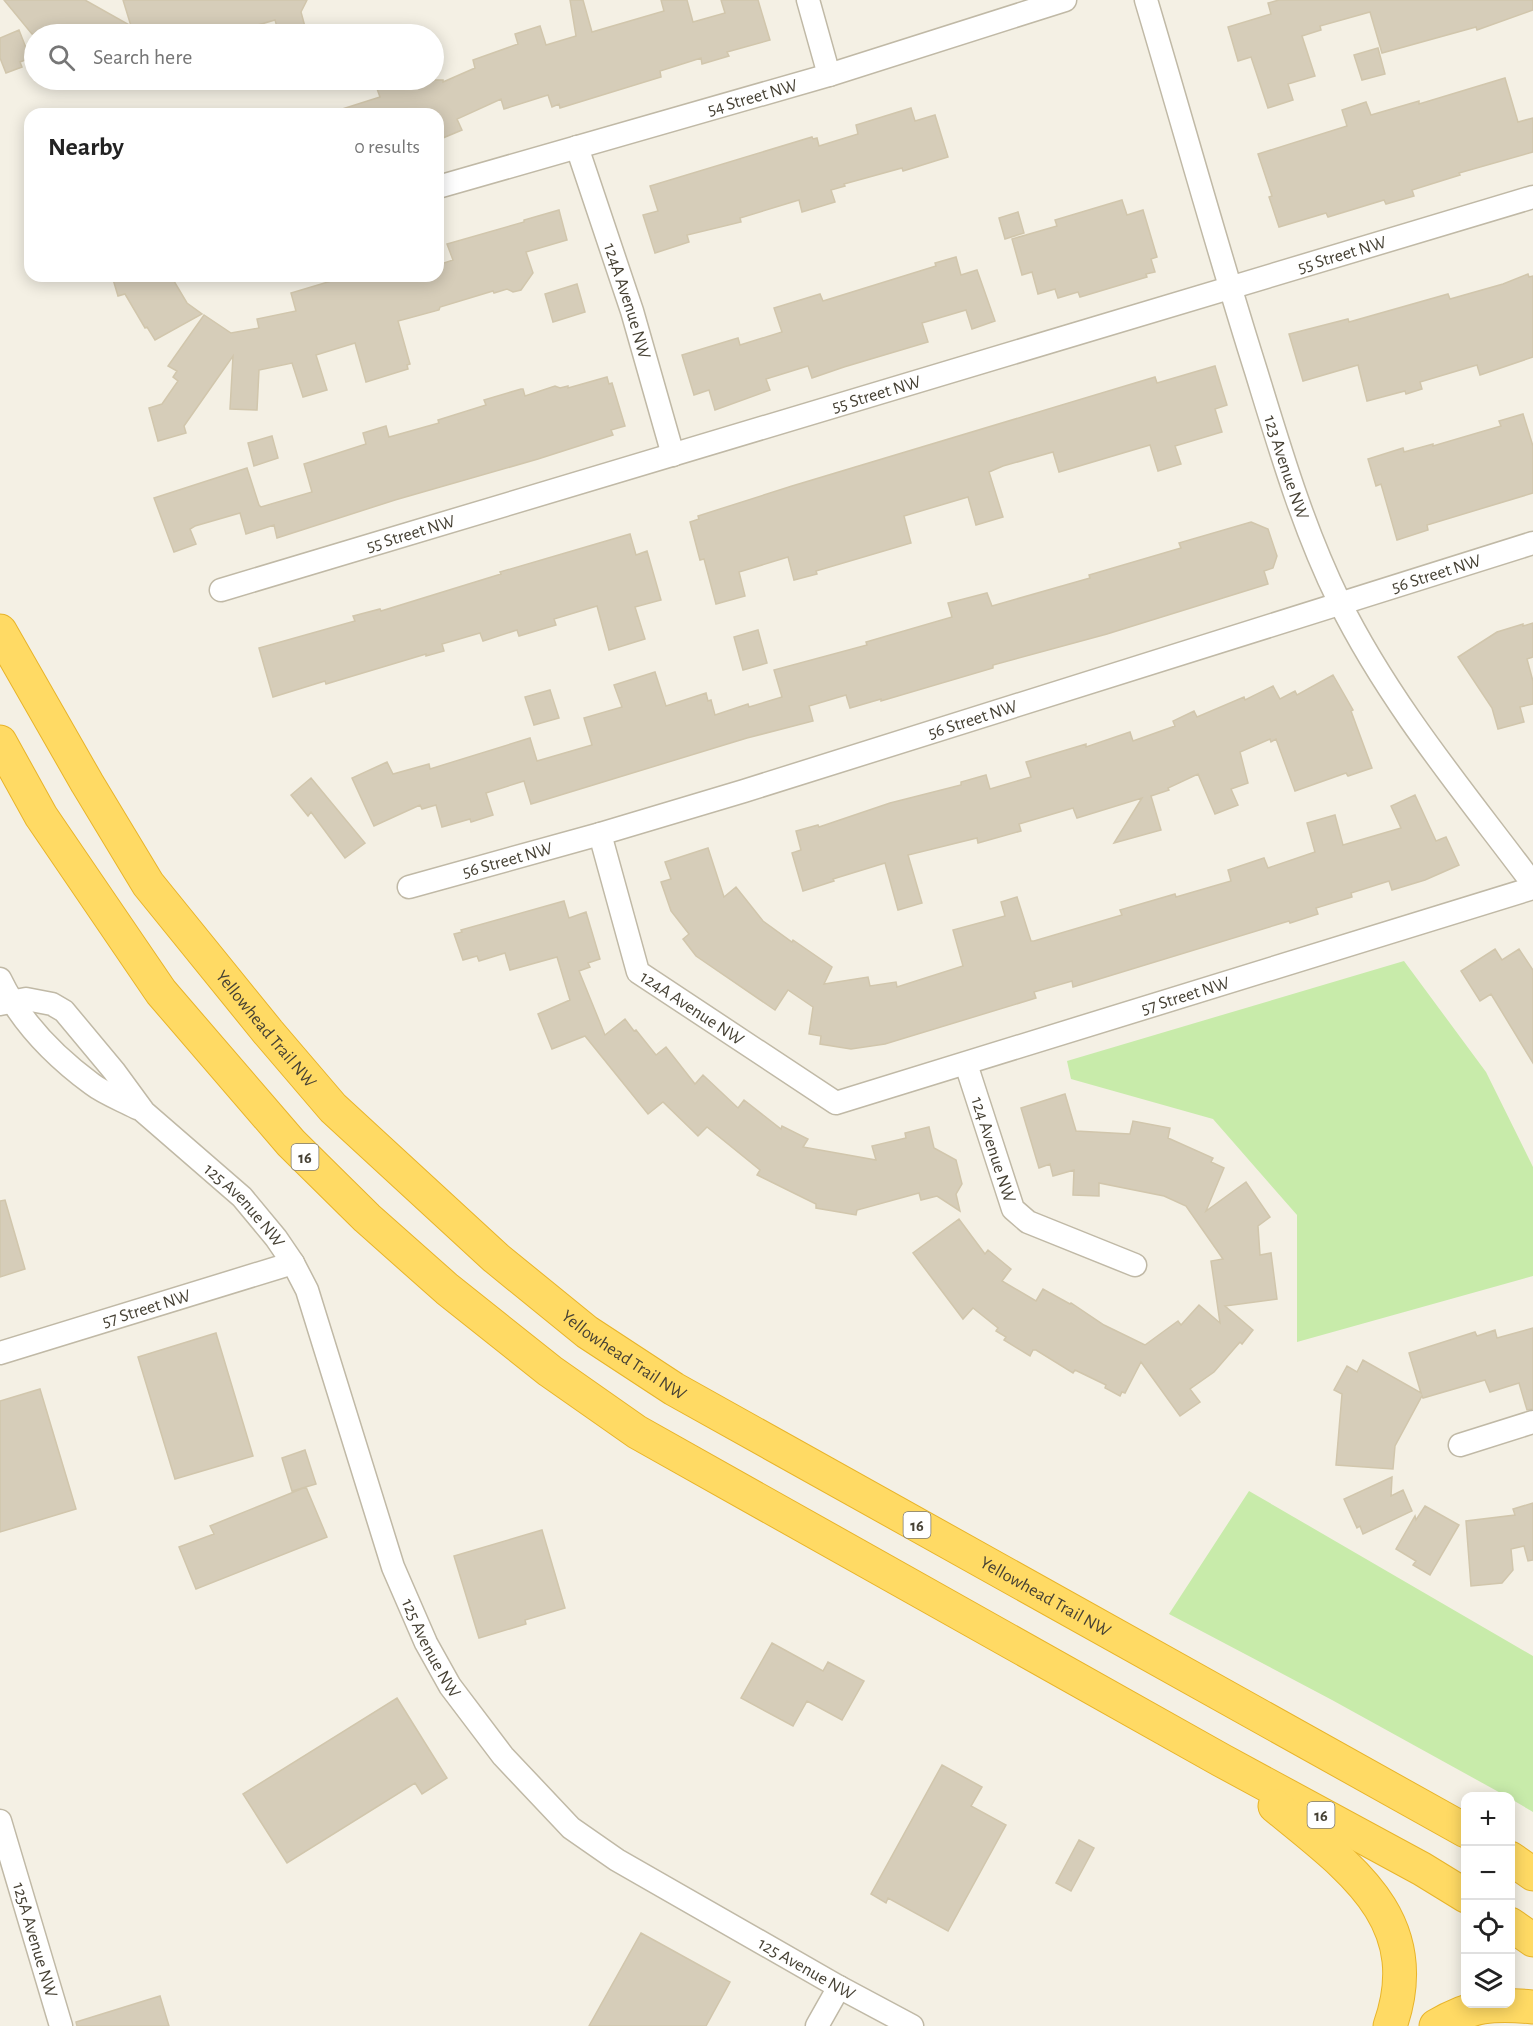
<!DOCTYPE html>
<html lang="en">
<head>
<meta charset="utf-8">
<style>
  body { margin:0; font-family:"Alegreya Sans",sans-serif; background:#f6f6f6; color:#222 }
  .controls { position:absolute; right:18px; bottom:18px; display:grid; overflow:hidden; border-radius:12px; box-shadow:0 3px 15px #0003 }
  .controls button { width:54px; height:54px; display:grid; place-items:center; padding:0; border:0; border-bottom:2px solid #e0e0e0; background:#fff; color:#222; font:30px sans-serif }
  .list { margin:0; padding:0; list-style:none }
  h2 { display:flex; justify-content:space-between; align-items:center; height:78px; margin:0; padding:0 24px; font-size:26px }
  h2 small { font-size:20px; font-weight:400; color:#767676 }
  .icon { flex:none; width:33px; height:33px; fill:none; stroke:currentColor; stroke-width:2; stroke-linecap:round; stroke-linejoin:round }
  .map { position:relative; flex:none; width:1533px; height:2026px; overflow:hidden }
  .search { position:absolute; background:#fff; box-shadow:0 3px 15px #0003; left:24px; top:24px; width:420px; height:66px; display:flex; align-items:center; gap:15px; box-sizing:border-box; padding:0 21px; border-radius:33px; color:#767676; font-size:22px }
  .panel { position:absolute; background:#fff; box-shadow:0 3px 15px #0003; left:24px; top:108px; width:420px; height:174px; border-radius:18px }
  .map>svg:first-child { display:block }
  .green { fill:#c8ebaa }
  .building { fill:#d6cdb9; stroke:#d1c6ac; stroke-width:1.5 }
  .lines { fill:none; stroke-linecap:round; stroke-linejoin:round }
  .minor-casing { stroke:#c0b9a6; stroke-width:25 }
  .highway-casing { stroke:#e8b42a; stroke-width:35 }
  .minor { stroke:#fff; stroke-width:22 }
  .highway { stroke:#ffda64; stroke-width:33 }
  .labels { text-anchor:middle; stroke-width:5; stroke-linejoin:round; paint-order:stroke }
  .shield { fill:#fff; stroke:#7e7a71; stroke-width:1.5 }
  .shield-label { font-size:16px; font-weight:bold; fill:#464134 }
  .street-label { font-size:18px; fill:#464134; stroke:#fff }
</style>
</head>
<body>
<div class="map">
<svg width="1533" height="2026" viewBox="0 0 1533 2026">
  <rect width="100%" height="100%" fill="#f4f0e4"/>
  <path class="green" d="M 1404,961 L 1486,1072 L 1533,1167 L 1533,1276 L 1297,1342 L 1297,1215 L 1213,1119 L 1071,1079 L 1067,1061 Z
    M 1249,1491 L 1533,1656 L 1533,1812 L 1511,1799 L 1510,1796 L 1506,1796 L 1332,1700 L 1169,1614 Z"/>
  <path class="building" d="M 4,0 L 85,0 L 131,26 L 123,0 L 307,0 L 301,12 L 307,34 L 279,34 L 275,20 L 227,34 L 32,34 Z
    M 570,0 L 583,0 L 592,32 L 664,11 L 661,0 L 687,0 L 693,22 L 725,13 L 721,0 L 758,0 L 770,40 L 727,52 L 729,56 L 702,64 L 701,58 L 660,71 L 661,77 L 560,108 L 559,104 L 552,107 L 548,95 L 504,109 L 501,99 L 457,119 L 462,130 L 438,140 L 438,114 L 340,114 L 339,110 L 380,97 L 376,86 L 396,80 L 443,80 L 443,82 L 475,68 L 473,60 L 518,44 L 515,34 L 540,26 L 546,45 L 576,36 Z
    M 1279,0 L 1533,0 L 1533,10 L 1477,30 L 1476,27 L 1382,53 L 1370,12 L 1320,26 L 1321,30 L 1302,36 L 1315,76 L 1288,84 L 1293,100 L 1268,108 L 1251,57 L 1238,61 L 1228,27 L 1271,14 L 1268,3 Z
    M 19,30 L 30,58 L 20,62 L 22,67 L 6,73 L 0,58 L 0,38 Z
    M 1378,48 L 1385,74 L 1362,80 L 1354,55 Z
    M 1505,78 L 1518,122 L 1533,118 L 1533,152 L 1459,173 L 1460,175 L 1412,190 L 1414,196 L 1386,204 L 1384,200 L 1328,217 L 1326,213 L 1279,227 L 1269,197 L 1272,196 L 1258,154 L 1347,126 L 1342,110 L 1366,102 L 1371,115 L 1419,101 L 1419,104 Z
    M 911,108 L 915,121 L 935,115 L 948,157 L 903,171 L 902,168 L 844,184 L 845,186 L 831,190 L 835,202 L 802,212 L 799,200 L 740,218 L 741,222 L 687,235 L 689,242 L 655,253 L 643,215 L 658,211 L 650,186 L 812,137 L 813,139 L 817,138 L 819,146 L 858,134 L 856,125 Z
    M 1122,200 L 1127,215 L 1143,210 L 1157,257 L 1151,259 L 1155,272 L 1146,274 L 1147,277 L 1080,297 L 1078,292 L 1058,298 L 1055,289 L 1038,294 L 1032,272 L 1022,275 L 1012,239 L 1057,226 L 1055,220 Z
    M 559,210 L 567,240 L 526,252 L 533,273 L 521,290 L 513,292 L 507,289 L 494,293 L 493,291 L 440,307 L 439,310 L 398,321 L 410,364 L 407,365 L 408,369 L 366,382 L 355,343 L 316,355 L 327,390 L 303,397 L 292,363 L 259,370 L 257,410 L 230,409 L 233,356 L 184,426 L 186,433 L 158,441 L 149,408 L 162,404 L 178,381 L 173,377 L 177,371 L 168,366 L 204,315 L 231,333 L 259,328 L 257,319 L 296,311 L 291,293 L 338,279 L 337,276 L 438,276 L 438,265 L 453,260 L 447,244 L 524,222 L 524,220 Z
    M 1018,212 L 1024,233 L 1005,239 L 999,218 Z
    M 956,257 L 961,275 L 977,270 L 995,321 L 972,329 L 966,310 L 922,323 L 928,342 L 844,367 L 812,378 L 808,366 L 766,379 L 770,390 L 715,410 L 709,390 L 694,395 L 682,355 L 738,338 L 740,345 L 782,332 L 774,308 L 820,294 L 823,301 L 936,266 L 935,263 Z
    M 1528,274 L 1529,277 L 1533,276 L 1533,357 L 1480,375 L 1477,365 L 1420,382 L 1422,389 L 1406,394 L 1405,391 L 1367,401 L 1358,365 L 1303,381 L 1289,334 L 1348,319 L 1349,322 L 1448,294 L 1450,299 L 1503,284 Z
    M 112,276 L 171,276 L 187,303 L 202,314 L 155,340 L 147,327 L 145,328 L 125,294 L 118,296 Z
    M 577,284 L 585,312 L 553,322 L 545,294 Z
    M 1215,366 L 1227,405 L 1215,409 L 1222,432 L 1175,446 L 1181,464 L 1158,471 L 1150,445 L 1059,472 L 1053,452 L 1003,466 L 989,472 L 1003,517 L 976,525 L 968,497 L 904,516 L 911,543 L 816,571 L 817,574 L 794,580 L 788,557 L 739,572 L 745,596 L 716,604 L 704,559 L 700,560 L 690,522 L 699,519 L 698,516 L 792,486 L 1155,377 L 1157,383 Z
    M 607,377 L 609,384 L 612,383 L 625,426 L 611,430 L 613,435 L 538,459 L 395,500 L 277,538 L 274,525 L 246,534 L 240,513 L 195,526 L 190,529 L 196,544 L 174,552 L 154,498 L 247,468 L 259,505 L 261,507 L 312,492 L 304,464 L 366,444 L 363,433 L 386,426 L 389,437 L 439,423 L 438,420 L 486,405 L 484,400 L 521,389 L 523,389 L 525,396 L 555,386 L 560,388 L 568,386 L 568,388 Z
    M 1523,414 L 1533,446 L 1533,493 L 1427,525 L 1428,530 L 1397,540 L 1381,484 L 1376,486 L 1368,459 L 1403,448 L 1404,452 L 1433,444 L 1433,446 L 1501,426 L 1499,421 Z
    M 272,436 L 278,458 L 254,466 L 248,443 Z
    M 1251,522 L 1268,529 L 1277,556 L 1273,568 L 1264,571 L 1268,584 L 1107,634 L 993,665 L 993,668 L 881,701 L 881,699 L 850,708 L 846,695 L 809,706 L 813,721 L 747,738 L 531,804 L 524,781 L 486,793 L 493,815 L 471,822 L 470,819 L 442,827 L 436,805 L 422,809 L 420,805 L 374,826 L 352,778 L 387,762 L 393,774 L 429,764 L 430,769 L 530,738 L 537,761 L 592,745 L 584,718 L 622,707 L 614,685 L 655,672 L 666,706 L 706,693 L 708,701 L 711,700 L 715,715 L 748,704 L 749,707 L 782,697 L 774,670 L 867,645 L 866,642 L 952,617 L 948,603 L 987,593 L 992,606 L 1090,578 L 1089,575 L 1181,548 L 1179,543 Z
    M 630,534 L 636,555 L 647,551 L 661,600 L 635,607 L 645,639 L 609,650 L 597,606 L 554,619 L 556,625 L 519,636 L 517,630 L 483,641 L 480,633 L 442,644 L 444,651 L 426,656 L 426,654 L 326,684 L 325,681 L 273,697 L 259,648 L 355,621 L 353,616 L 380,609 L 381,611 L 501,574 L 500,572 Z
    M 1533,623 L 1533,657 L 1527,659 L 1533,681 L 1533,704 L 1520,707 L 1524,722 L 1498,729 L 1492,708 L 1458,657 L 1497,632 L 1523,624 L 1523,626 Z
    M 758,630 L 767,663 L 743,670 L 734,637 Z
    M 1333,675 L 1353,710 L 1351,711 L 1372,768 L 1348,776 L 1346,773 L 1295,791 L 1276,739 L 1271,742 L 1270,739 L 1240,752 L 1248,783 L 1231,789 L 1238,805 L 1215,814 L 1198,774 L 1168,788 L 1169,790 L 1151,796 L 1161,830 L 1114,843 L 1142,798 L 1077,818 L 1073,808 L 1019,824 L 1021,831 L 978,843 L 977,838 L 908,855 L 922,903 L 898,910 L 885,863 L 833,879 L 834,881 L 803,891 L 792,853 L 801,850 L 796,831 L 818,825 L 819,827 L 890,803 L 961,785 L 961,782 L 986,775 L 990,789 L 1031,777 L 1026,762 L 1086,744 L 1086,747 L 1130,732 L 1133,741 L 1175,726 L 1173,721 L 1194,711 L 1197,717 L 1244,697 L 1245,700 L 1273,686 L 1280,699 L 1295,691 L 1297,695 Z
    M 550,690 L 559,718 L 534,725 L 525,697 Z
    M 311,778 L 365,843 L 345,858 L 311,812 L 308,816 L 291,795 Z
    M 1415,795 L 1436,841 L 1446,837 L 1459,865 L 1425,880 L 1392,890 L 1389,881 L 1351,893 L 1352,897 L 1316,908 L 1318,914 L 1290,923 L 1289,921 L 1073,987 L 1072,981 L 1034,992 L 1036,998 L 885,1044 L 851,1049 L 820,1044 L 821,1036 L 809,1034 L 813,1007 L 788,990 L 775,1010 L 696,956 L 683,939 L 689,934 L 671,911 L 661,882 L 671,879 L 665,862 L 708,848 L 724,897 L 736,887 L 763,921 L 792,942 L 793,940 L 832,967 L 824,984 L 868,977 L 870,986 L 896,982 L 897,987 L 963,966 L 953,930 L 1005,916 L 1001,902 L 1017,897 L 1031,941 L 1034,941 L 1122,915 L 1120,910 L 1175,894 L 1176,897 L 1231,881 L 1228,870 L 1264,858 L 1268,868 L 1315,852 L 1307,823 L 1335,815 L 1343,845 L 1401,828 L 1391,806 Z
    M 564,901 L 569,918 L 586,912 L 600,959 L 588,963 L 590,967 L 579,971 L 605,1035 L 625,1019 L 634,1031 L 636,1030 L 656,1055 L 666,1047 L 695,1084 L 703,1075 L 738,1108 L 744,1100 L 781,1129 L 782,1126 L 808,1139 L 803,1147 L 876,1160 L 872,1146 L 906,1138 L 905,1133 L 929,1127 L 934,1148 L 956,1160 L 962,1184 L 956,1194 L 960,1211 L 937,1196 L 921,1200 L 919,1193 L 857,1210 L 856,1215 L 816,1208 L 816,1204 L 757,1175 L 760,1170 L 707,1127 L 698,1136 L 663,1102 L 648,1114 L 585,1036 L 552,1049 L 538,1014 L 570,1000 L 557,957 L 510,970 L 505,953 L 479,961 L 477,956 L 463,960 L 454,934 L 462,932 L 461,930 Z
    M 1495,949 L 1502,960 L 1519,949 L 1533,970 L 1533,1063 L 1491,994 L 1480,1001 L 1461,971 Z
    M 1065,1094 L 1076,1131 L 1130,1134 L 1133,1121 L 1170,1128 L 1168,1138 L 1213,1158 L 1211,1162 L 1224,1168 L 1206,1211 L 1246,1182 L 1270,1217 L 1258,1226 L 1260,1255 L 1271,1253 L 1277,1299 L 1225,1306 L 1253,1330 L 1242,1344 L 1240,1342 L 1214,1372 L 1190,1389 L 1200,1402 L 1180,1416 L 1141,1362 L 1125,1393 L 1122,1392 L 1120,1396 L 1105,1388 L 1106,1385 L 1075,1370 L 1073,1373 L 1036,1350 L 1033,1350 L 1030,1356 L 1004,1340 L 1006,1337 L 996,1331 L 998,1328 L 973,1308 L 963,1319 L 913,1253 L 959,1219 L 985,1254 L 988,1250 L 1011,1269 L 1002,1281 L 1036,1301 L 1043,1289 L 1070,1304 L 1071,1303 L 1104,1325 L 1145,1345 L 1178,1321 L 1181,1325 L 1199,1305 L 1220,1323 L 1211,1261 L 1223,1259 L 1186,1206 L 1164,1196 L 1099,1183 L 1099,1196 L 1073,1195 L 1074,1170 L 1053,1176 L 1050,1164 L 1039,1168 L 1021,1108 Z
    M 5,1200 L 25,1269 L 0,1277 L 0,1201 Z
    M 1533,1328 L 1533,1409 L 1527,1410 L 1519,1383 L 1490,1392 L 1485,1380 L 1423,1398 L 1422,1396 L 1395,1446 L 1393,1469 L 1336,1465 L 1342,1394 L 1334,1390 L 1347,1366 L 1357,1372 L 1363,1360 L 1421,1393 L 1409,1353 L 1475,1332 L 1477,1336 L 1495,1330 L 1497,1338 Z
    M 216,1333 L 253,1456 L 175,1479 L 138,1357 Z
    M 40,1389 L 76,1509 L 0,1532 L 0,1401 Z
    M 305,1450 L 316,1484 L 292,1491 L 282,1458 Z
    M 1392,1477 L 1391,1496 L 1403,1490 L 1412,1511 L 1363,1534 L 1360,1526 L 1357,1528 L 1344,1499 Z
    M 306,1487 L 327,1537 L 196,1589 L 179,1547 L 214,1534 L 210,1526 Z
    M 1533,1503 L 1533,1560 L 1528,1561 L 1524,1546 L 1511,1549 L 1513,1570 L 1502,1583 L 1471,1586 L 1466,1521 L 1515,1515 L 1513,1509 Z
    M 1425,1506 L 1459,1525 L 1430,1575 L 1413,1565 L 1416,1561 L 1396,1549 L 1415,1516 L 1416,1520 Z
    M 542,1530 L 565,1608 L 525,1620 L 526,1624 L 479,1638 L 454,1556 Z
    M 772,1643 L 823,1671 L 828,1662 L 864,1681 L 842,1720 L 807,1701 L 793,1726 L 741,1698 Z
    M 397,1698 L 447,1778 L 422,1794 L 415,1783 L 287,1863 L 243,1794 Z
    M 942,1765 L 982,1787 L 971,1806 L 1006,1825 L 948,1931 L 888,1898 L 886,1903 L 871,1894 Z
    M 1079,1840 L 1094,1848 L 1071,1891 L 1056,1883 Z
    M 641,1933 L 730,1982 L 706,2026 L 589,2026 Z
    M 160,1996 L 169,2026 L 77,2026 L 76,2022 Z"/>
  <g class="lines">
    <g class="minor-casing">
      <g id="minor">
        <path d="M 808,0 L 829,75"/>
        <path id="s1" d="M 1146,0 C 1183,124 1217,248 1256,371 C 1280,449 1303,528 1339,601 C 1390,704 1465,793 1533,884"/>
        <path id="s2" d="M 577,147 L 632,311 L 673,455"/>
        <path id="s3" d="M 438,187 L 829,75 L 1065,0"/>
        <path id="s4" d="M 221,590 L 1533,197"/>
        <path id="s5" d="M 600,834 L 638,972 L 836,1103 L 1533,888"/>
        <path id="s6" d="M 409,887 L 600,834 L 744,791 L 1533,543"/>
        <path d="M 0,979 C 20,1021 54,1056 92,1084 C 105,1094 122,1100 137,1108"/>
        <path id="s7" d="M 0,1004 L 26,999 L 52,1004 L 64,1011 L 114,1071 L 144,1112 L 242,1197 L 276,1238 L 293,1263 L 307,1290 L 393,1567 L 426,1643 L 450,1686 L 503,1756 L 571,1828 L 617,1860 L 839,1987 L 912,2026"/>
        <path id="s8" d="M 966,1064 L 1013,1209 L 1028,1222 L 1135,1265"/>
        <path id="s9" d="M 0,1353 L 293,1263"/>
        <path d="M 1460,1445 L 1533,1422"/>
        <path id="s10" d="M 0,1821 L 61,2026"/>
        <path d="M 817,2026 L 839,1987"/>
      </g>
    </g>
    <g class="highway-casing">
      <g id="highway">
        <path id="s11" d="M 0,631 L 87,783 L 148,884 L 268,1032 L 333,1108 L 496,1258 L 587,1332 L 674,1389 L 1466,1831"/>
        <path d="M 0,742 L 41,816 L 161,992 L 291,1143 L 367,1218 L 447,1289 L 550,1371 L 637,1432 L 1221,1760 L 1422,1869 L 1466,1896"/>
        <path d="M 1275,1806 C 1347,1866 1428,1918 1390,2026"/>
        <path d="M 1510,1858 L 1533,1874"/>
        <path d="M 1510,1924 L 1533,1940"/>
        <path d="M 1436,2026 C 1471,2005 1493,2003 1533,2007"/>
      </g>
    </g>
    <use href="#minor" class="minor"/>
    <use href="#highway" class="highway"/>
  </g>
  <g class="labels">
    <g class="shield">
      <rect x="291.5" y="1144" width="27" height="26" rx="4.5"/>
      <rect x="903.5" y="1512" width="27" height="26" rx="4.5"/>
      <rect x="1307.5" y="1802" width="27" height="26" rx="4.5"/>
    </g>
    <g class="shield-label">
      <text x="305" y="1163">16</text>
      <text x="917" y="1531">16</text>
      <text x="1321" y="1821">16</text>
    </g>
    <g class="street-label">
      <text dy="6" stroke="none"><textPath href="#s3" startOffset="327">54 Street NW</textPath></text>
      <text dy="6" stroke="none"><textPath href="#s4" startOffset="1170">55 Street NW</textPath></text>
      <text dy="6" stroke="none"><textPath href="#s2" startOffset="162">124A Avenue NW</textPath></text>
      <text dy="6" stroke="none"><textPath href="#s4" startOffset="684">55 Street NW</textPath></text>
      <text dy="6" stroke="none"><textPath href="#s1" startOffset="488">123 Avenue NW</textPath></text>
      <text dy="6" stroke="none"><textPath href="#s4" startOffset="198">55 Street NW</textPath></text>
      <text dy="6" stroke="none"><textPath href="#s6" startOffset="1074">56 Street NW</textPath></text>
      <text dy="6" stroke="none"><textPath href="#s6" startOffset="588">56 Street NW</textPath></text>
      <text dy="6" stroke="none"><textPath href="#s6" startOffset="102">56 Street NW</textPath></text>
      <text dy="6" stroke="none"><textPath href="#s5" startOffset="746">57 Street NW</textPath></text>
      <text dy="6" stroke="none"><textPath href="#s5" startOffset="208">124A Avenue NW</textPath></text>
      <text dy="6" stroke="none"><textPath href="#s11" startOffset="480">Yellowhead Trail NW</textPath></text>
      <text dy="6" stroke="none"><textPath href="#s8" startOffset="90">124 Avenue NW</textPath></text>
      <text dy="6" stroke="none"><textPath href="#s7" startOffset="333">125 Avenue NW</textPath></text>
      <text dy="6" stroke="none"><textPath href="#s9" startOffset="153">57 Street NW</textPath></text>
      <text dy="6" stroke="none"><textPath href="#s11" startOffset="966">Yellowhead Trail NW</textPath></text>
      <text dy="6" stroke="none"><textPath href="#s11" startOffset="1452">Yellowhead Trail NW</textPath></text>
      <text dy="6" stroke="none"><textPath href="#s7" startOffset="819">125 Avenue NW</textPath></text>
      <text dy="6" stroke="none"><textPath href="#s10" startOffset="124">125A Avenue NW</textPath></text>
      <text dy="6" stroke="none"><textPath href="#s7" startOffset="1323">125 Avenue NW</textPath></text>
    </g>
  </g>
</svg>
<div class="controls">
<button>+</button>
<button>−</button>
<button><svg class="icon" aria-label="locate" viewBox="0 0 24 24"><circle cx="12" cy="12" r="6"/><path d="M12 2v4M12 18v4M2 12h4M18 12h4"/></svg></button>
<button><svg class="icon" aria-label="layers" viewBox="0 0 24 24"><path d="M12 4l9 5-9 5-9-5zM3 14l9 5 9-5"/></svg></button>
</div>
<div class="search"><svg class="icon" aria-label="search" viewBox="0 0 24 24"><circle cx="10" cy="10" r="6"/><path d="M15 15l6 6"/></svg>Search here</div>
<section class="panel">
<h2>Nearby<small>0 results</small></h2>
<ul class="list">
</ul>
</section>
</div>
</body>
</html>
